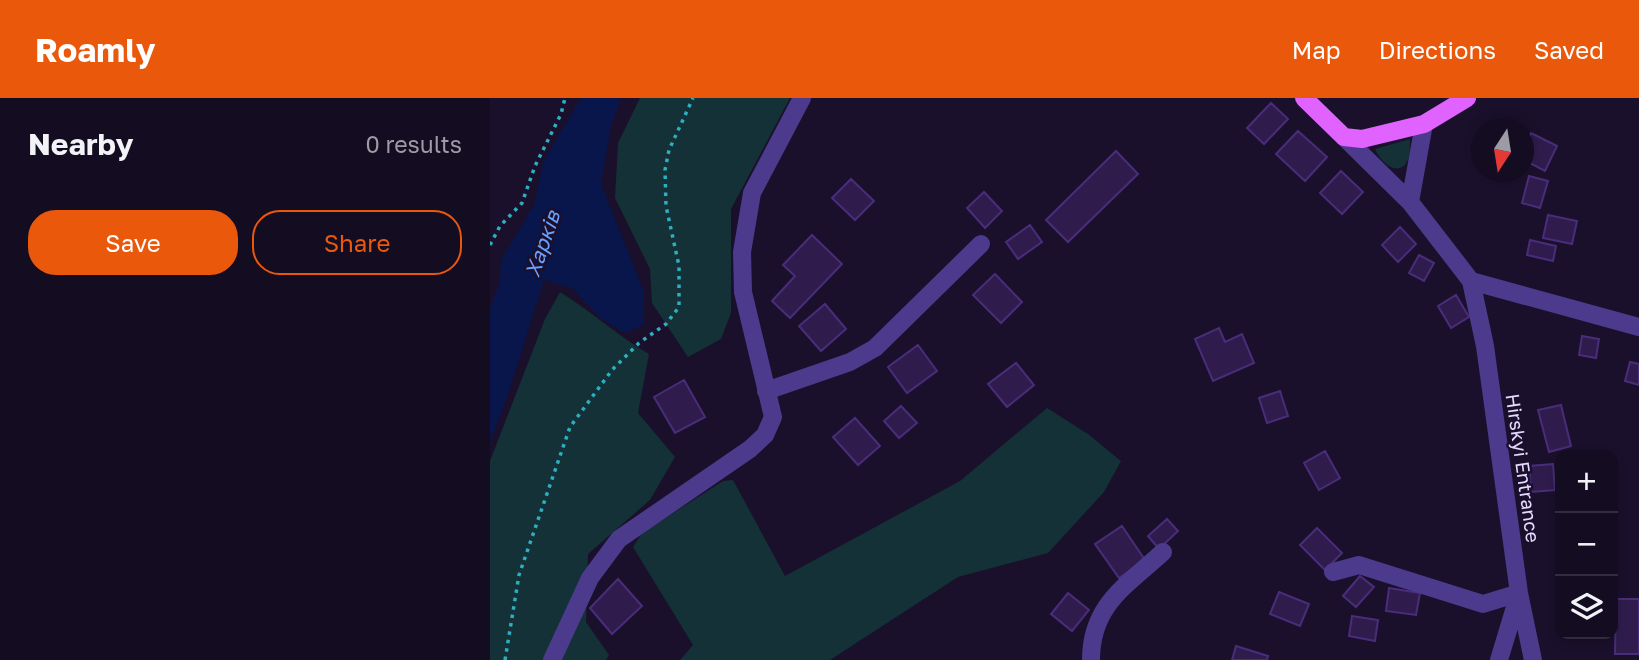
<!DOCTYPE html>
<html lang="en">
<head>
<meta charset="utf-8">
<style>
  body { margin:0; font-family:"Golos Text",sans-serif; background:#211a2e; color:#f1f3f6 }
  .controls { position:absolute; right:21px; bottom:21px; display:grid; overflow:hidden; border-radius:14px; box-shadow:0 4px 10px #0003 }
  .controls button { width:63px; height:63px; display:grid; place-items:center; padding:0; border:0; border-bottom:2px solid #332c3f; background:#140c21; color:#f1f3f6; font:35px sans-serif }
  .compass { position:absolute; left:981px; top:21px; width:63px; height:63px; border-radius:50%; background:#140c21; box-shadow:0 4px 10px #0003; rotate:192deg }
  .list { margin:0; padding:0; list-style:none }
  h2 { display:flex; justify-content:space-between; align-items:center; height:91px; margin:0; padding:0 28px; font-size:30px }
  h2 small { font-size:23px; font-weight:400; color:#9d9ba5 }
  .actions { display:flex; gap:14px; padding:21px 28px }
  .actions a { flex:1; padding:16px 0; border:2px solid #ea580c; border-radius:28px; text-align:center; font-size:24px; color:#ea580c }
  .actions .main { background:#ea580c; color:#fff }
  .icon { flex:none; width:38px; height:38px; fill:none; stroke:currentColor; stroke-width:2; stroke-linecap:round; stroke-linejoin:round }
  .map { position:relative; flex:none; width:1149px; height:562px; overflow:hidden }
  header { display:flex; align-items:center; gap:42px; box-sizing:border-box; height:98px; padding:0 35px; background:#ea580c; color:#fff }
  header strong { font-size:33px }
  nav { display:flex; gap:38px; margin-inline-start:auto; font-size:24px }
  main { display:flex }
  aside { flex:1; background:#140c21 }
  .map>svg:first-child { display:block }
  .green { fill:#133136 }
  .water { fill:#09164b }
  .building { fill:#2f1c4d; stroke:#4a2d7a; stroke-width:2 }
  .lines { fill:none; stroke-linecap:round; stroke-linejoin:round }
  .path { stroke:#2dafc1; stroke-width:3.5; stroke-dasharray:3.5 5; stroke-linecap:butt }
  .minor { stroke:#4c3a8c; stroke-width:18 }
  .major { stroke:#e062ff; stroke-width:18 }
  .labels { text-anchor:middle; stroke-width:5; stroke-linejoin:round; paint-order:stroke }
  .street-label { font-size:19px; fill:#e6dbff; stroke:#1a102c }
  .water-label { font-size:21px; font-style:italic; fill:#699fff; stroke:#1a102c }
</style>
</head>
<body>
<header>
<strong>Roamly</strong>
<nav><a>Map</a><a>Directions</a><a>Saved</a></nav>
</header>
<main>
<aside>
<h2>Nearby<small>0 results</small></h2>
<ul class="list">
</ul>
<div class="actions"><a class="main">Save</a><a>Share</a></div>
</aside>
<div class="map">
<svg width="1149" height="562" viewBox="0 0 1149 562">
  <rect width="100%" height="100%" fill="#1a102c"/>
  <path class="green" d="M 150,0 L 300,0 L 241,111 L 241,215 L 231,241 L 198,259 L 162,205 L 160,171 L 125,100 L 128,45 Z
    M 920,41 C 920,47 920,54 919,59 C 911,83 890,64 885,51 Z
    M 70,194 C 101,213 128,238 159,256 L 148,315 L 185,359 L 160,402 L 98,456 L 96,524 L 119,557 L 116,562 L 0,562 L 0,363 L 55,221 Z
    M 557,310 L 598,336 L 631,363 L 614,394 L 558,455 L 468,479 L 340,562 L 190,562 L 203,547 L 143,449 L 152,435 L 233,383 L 243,382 L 295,478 L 470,383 Z"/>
  <path class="water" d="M 91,0 L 131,0 L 121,28 L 111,86 L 154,194 L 154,227 L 135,235 L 110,220 L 82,190 L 54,182 C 36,236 22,291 0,343 L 0,210 L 10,184 L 11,162 L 45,105 L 53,64 Z"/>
  <path class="building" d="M 781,5 L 798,21 L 774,46 L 757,30 Z
    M 808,33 L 837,59 L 815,83 L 786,56 Z
    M 1041,35 L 1067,48 L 1055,73 L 1034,62 L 1034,50 Z
    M 626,53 L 648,76 L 578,144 L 556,122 Z
    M 851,73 L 873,94 L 852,116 L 830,95 Z
    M 1039,78 L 1058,83 L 1050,110 L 1032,105 Z
    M 361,81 L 384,103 L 365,122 L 342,100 Z
    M 494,94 L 512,113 L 495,130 L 477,110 Z
    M 1058,117 L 1087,123 L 1082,146 L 1053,140 Z
    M 540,127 L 552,144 L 528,161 L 516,144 Z
    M 910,129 L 926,146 L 908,164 L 892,147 Z
    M 322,137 L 352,166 L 300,220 L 282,203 L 305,178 L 293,167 Z
    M 1040,142 L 1066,148 L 1063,163 L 1037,157 Z
    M 929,157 L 944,165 L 934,183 L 919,175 Z
    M 505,176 L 532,204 L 511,225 L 483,197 Z
    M 966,197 L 979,219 L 961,230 L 948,208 Z
    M 335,206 L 356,231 L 331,253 L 309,228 Z
    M 729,230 L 735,244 L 752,236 L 764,265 L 723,283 L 705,241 Z
    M 1092,238 L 1109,241 L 1106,260 L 1089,257 Z
    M 428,247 L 447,273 L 417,295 L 398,269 Z
    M 1140,264 L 1149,266 L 1149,287 L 1135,283 Z
    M 526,265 L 544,287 L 517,309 L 498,286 Z
    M 194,282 L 215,319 L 185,335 L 164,299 Z
    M 790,293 L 798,318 L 777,325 L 769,300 Z
    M 1071,307 L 1081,348 L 1059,354 L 1048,312 Z
    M 411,308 L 427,325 L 409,340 L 394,323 Z
    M 365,320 L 390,348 L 368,367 L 343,339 Z
    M 835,353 L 850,380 L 829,392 L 814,365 Z
    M 1063,366 L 1065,392 L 1041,394 L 1039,368 Z
    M 677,421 L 688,433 L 669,451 L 658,438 Z
    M 632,428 L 655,462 L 629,480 L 605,446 Z
    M 827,430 L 852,455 L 835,472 L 810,447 Z
    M 870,478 L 884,489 L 866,509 L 853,498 Z
    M 128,481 L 152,508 L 122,536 L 100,510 Z
    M 899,490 L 930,495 L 926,517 L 896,513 Z
    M 789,494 L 819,506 L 810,528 L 780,516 Z
    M 578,495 L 599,512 L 582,533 L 561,516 Z
    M 1126,501 L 1149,501 L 1149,556 L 1125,556 Z
    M 862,518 L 888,522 L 885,543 L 859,538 Z
    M 746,548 L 778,558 L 777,562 L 742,562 Z"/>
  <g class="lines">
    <path class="path" d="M 0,147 L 10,128 L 32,105 L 45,68 L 71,16 L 75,0
      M 15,562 L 29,477 L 80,329 L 122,272 L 149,245 L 176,226 L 189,209 L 189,168 L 176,108 L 175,72 L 179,52 L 203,0"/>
    <path class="minor" d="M 854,39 L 920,104 L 981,183 L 995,248 L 1029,495 L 1043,562
      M 920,104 L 934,26
      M 981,183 L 1149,229
      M 276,293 L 360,264 L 385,250 L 491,146
      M 843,474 L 869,467 L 993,506 L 1029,495
      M 62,562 L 100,480 L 129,441 L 260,351 L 275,337 L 283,319 L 253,194 L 252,154 L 262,95 L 312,0
      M 601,562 C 601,507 636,488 673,454
      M 1009,562 L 1028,499"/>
    <path class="major" d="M 814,0 L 854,39 L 872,41 L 934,26 L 977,0"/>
  </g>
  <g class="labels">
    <g class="street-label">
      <text transform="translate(1033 370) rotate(82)" y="7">Hirskyi Entrance</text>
    </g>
    <g class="water-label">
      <text transform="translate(53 146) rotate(-71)" y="7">Харків</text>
    </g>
  </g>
</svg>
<div class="controls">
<button>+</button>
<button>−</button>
<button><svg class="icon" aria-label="layers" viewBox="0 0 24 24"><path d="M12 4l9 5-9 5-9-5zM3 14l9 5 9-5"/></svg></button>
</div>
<svg class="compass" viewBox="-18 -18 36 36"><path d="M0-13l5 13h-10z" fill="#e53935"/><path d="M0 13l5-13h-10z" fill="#9d9ba5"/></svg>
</div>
</main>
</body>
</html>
